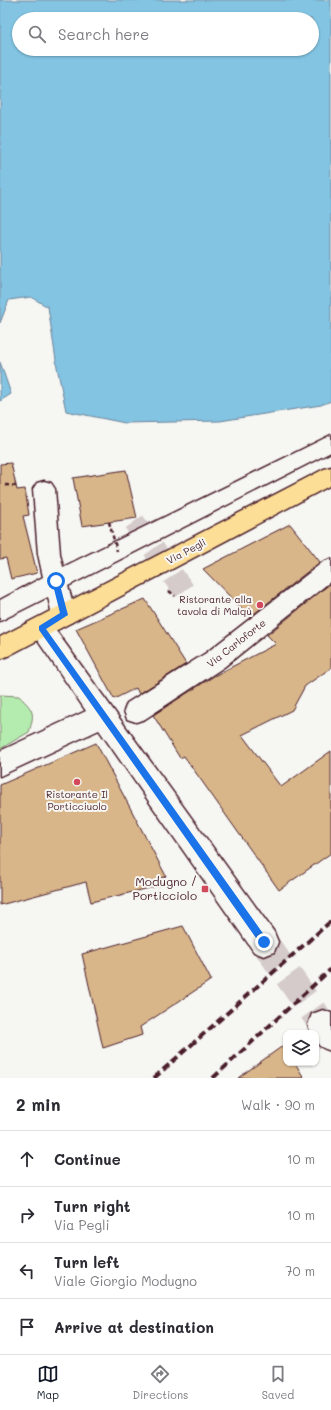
<!DOCTYPE html>
<html lang="en">
<head>
<meta charset="utf-8">
<style>
  body { margin:0; font-family:Mali,sans-serif; background:#f7f7f7; color:#2b2b33 }
  .controls { position:absolute; right:12px; bottom:12px; display:grid; overflow:hidden; border-radius:8px; box-shadow:0 1px 3px #0004 }
  .controls button { width:36px; height:36px; display:grid; place-items:center; padding:0; border:0; border-bottom:1px solid #e1e1e2; background:#fff; color:#2b2b33; font:20px sans-serif }
  .stop { position:absolute; width:12px; height:12px; margin:-9px; border:3px solid #1a73e8; border-radius:50%; background:#fff }
  .stop.end { background:#1a73e8; border-color:#fff; box-shadow:0 1px 4px #0008 }
  .list { margin:0; padding:0; list-style:none }
  h2 { display:flex; justify-content:space-between; align-items:center; height:52px; margin:0; padding:0 16px; font-size:17px }
  h2 small { font-size:13px; font-weight:400; color:#7c7c81 }
  .list li { display:grid; grid-template-columns:26px 1fr auto; gap:12px; align-items:center; box-sizing:border-box; height:56px; padding:0 16px; border-top:1px solid #e1e1e2 }
  .list b { display:block; font-size:15px; white-space:nowrap }
  .list p { margin:0; font-size:13px; white-space:nowrap; color:#7c7c81 }
  .list em { font-size:13px; font-style:normal; color:#7c7c81 }
  .icon { flex:none; width:22px; height:22px; fill:none; stroke:currentColor; stroke-width:2; stroke-linecap:round; stroke-linejoin:round }
  .map { position:relative; flex:none; width:331px; height:1078px; overflow:hidden }
  .search { position:absolute; background:#fff; box-shadow:0 1px 3px #0004; left:12px; right:12px; top:12px; height:44px; display:flex; align-items:center; gap:10px; box-sizing:border-box; padding:0 14px; border-radius:22px; color:#7c7c81; font-size:15px }
  .sheet { height:276px; background:#fff }
  nav { display:flex; justify-content:space-around; align-items:center; box-sizing:border-box; height:56px; border-top:1px solid #e1e1e2; background:#fff; font-size:11px; color:#7c7c81 }
  nav a { display:grid; justify-items:center; gap:2px }
  nav .on { color:#111827 }
  .map>svg:first-child { display:block }
  .green { fill:#b4ebae; stroke:#7f856c }
  .water { fill:#82c4e2; stroke:#6c8299; fill-rule:evenodd }
  .building { fill:#d8b68a; stroke:#4a1f2b }
  .lines { fill:none; stroke-linecap:round; stroke-linejoin:round }
  .minor-tunnel-far1 { stroke:#d4cbca; stroke-width:22; stroke-dasharray:22 11; stroke-linecap:butt }
  .minor-tunnel { stroke:#d4cbca; stroke-width:28; stroke-dasharray:28 14; stroke-linecap:butt }
  .minor-casing { stroke:#4a1f2b; stroke-width:3 }
  .major-casing { stroke:#4a1f2b; stroke-width:3 }
  .path { stroke:#4a1f2b; stroke-width:2.5; stroke-dasharray:4 3; stroke-linecap:butt }
  .minor { fill:#f6f6f2; fill-rule:evenodd }
  .major { fill:#fcde96; fill-rule:evenodd }
  .rail { stroke:#4a1f2b; stroke-width:4; stroke-dasharray:8 4; stroke-linecap:butt }
  .path-bridge { stroke:#4a1f2b; stroke-width:2.5; stroke-dasharray:4 3; stroke-linecap:butt }
  .route { fill:#1a73e8 }
  .poi-dot { fill:#d1495b; stroke:#f6f6f2; stroke-width:1.5 }
  .labels { text-anchor:middle; stroke-width:4; stroke-linejoin:round; paint-order:stroke }
  .street-label { font-size:10px; fill:#4a1f2b; stroke:#f6f6f2 }
  .poi-label { font-size:10px; fill:#4a1f2b; stroke:#f6f6f2; text-anchor:end }
  .near-poi-label { font-size:12px; fill:#4a1f2b; stroke:#f6f6f2; text-anchor:end }
</style>
</head>
<body>
<div class="map">
<svg width="331" height="1078" viewBox="0 0 331 1078">
  <rect width="100%" height="100%" fill="#f6f6f2"/>
  <filter id="ink" filterUnits="userSpaceOnUse"><feTurbulence type="fractalNoise" baseFrequency=".025" numOctaves="2"/><feDisplacementMap in="SourceGraphic" scale="8" xChannelSelector="R" yChannelSelector="G"/><feConvolveMatrix kernelMatrix="1 2 1 2 8 2 1 2 1" color-interpolation-filters="sRGB"/></filter>
  <g filter="url(#ink)">
    <path class="green" d="M 0,695 L 19,696 C 34,711 35,712 29,732 L 0,749 Z"/>
    <path class="water" d="M 0,0 L 331,0 L 331,401 L 321,405 L 220,421 L 125,423 L 66,411 L 57,367 L 48,307 L 31,297 L 9,300 L 0,323 ZM 19,19 L 312,19 L 312,49 L 19,49 Z
      M 0,362 L 11,394 L 0,401 Z"/>
    <path class="building" d="M 11,463 L 17,490 L 25,489 L 29,515 L 23,516 L 37,573 L 11,579 L 6,558 L 0,559 L 0,464 Z
      M 126,470 L 137,518 L 82,526 L 73,478 Z
      M 290,524 L 320,562 L 250,617 L 203,569 Z
      M 331,583 L 331,668 L 305,686 L 292,710 L 242,735 L 281,787 L 331,751 L 331,853 L 279,890 L 184,756 L 180,758 L 153,715 L 214,676 L 276,644 L 267,635 Z
      M 145,599 L 186,664 L 139,694 L 136,688 L 114,699 L 76,629 Z
      M 96,743 L 166,876 L 158,879 L 162,885 L 91,902 L 86,882 L 0,905 L 0,785 Z
      M 183,926 L 211,980 L 140,1027 L 142,1035 L 103,1048 L 82,954 Z
      M 284,1045 L 286,1048 L 286,1063 L 295,1063 L 304,1078 L 238,1078 Z"/>
    <g class="lines">
      <path class="minor-tunnel-far1" d="M 134,522 L 184,591"/>
      <path class="minor-tunnel" d="M 264,942 L 323,1025"/>
      <g class="minor-casing">
        <path id="minor" d="M 331,435 L 331,452 L 68,586 L 76,615 L 72,622 L 64,625 L 56,622 L 52,615 L 48,597 L 0,621 L 0,600 L 43,577 L 38,554 L 33,489 L 37,483 L 44,481 L 51,483 L 55,489 L 60,554 L 63,567 Z
          M 331,559 L 331,581 L 224,667 L 145,719 L 136,722 L 127,719 L 124,711 L 127,703 L 206,653 L 323,562 Z
          M 41,618 L 49,621 L 274,932 L 278,942 L 274,952 L 264,956 L 254,952 L 99,730 L 0,776 L 0,751 L 86,711 L 29,628 L 33,621 Z
          M 323,1010 L 331,1013 L 331,1051 C 320,1047 316,1046 316,1033 L 311,1033 L 308,1025 L 312,1014 Z"/>
      </g>
      <g class="major-casing">
        <path id="major" d="M 331,467 L 331,485 L 8,656 L 0,659 L 0,637 L 324,469 Z"/>
      </g>
      <path class="path" d="M 5,485 L 17,486
        M 169,591 L 175,596"/>
      <use href="#minor" class="minor"/>
      <use href="#major" class="major"/>
      <path class="rail" d="M 154,1078 L 331,921
        M 213,1078 L 331,969"/>
      <path class="path-bridge" d="M 109,522 L 117,551"/>
    </g>
  </g>
  <path class="route" d="M 56,578 L 59,581 L 68,615 L 46,629 L 267,939 L 269,942 L 267,945 L 264,946 L 261,945 L 39,630 L 39,626 L 60,613 L 52,581 Z"/>
  <g class="poi-dot">
    <circle cx="260" cy="605" r="4"/>
    <circle cx="77" cy="782" r="4"/>
    <rect x="201" y="885" width="8" height="8" rx="2"/>
  </g>
  <g class="labels">
    <g class="street-label">
      <text transform="translate(186 551) rotate(-28)" y="4">Via Pegli</text>
      <text transform="translate(236 643) rotate(-38)" y="4">Via Carloforte</text>
    </g>
    <g class="poi-label">
      <text x="252" y="603">Ristorante alla<tspan x="252" dy="12">tavola di Malqù</tspan></text>
      <text x="77" y="798" text-anchor="middle">Ristorante Il<tspan x="77" dy="12">Porticciuolo</tspan></text>
    </g>
    <g class="near-poi-label">
      <text x="197" y="886">Modugno /<tspan x="197" dy="14">Porticciolo</tspan></text>
    </g>
  </g>
</svg>
<div class="controls">
<button><svg class="icon" aria-label="layers" viewBox="0 0 24 24"><path d="M12 4l9 5-9 5-9-5zM3 14l9 5 9-5"/></svg></button>
</div>
<div class="stop" style="left:56px;top:581px"></div>
<div class="stop end" style="left:264px;top:942px"></div>
<div class="search"><svg class="icon" aria-label="search" viewBox="0 0 24 24"><circle cx="10" cy="10" r="6"/><path d="M15 15l6 6"/></svg>Search here</div>
</div>
<section class="sheet">
<h2>2 min<small>Walk · 90 m</small></h2>
<ul class="list">
<li><svg class="icon" aria-label="ahead" viewBox="0 0 24 24"><path d="M12 20V5M6 11l6-6 6 6"/></svg><div><b>Continue</b></div><em>10 m</em></li>
<li><svg class="icon" aria-label="right" viewBox="0 0 24 24"><path d="M7 20v-9h11M14 6l5 5-5 5"/></svg><div><b>Turn right</b><p>Via Pegli</p></div><em>10 m</em></li>
<li><svg class="icon" aria-label="left" viewBox="0 0 24 24"><path d="M17 20v-9H6M10 6l-5 5 5 5"/></svg><div><b>Turn left</b><p>Viale Giorgio Modugno</p></div><em>70 m</em></li>
<li><svg class="icon" aria-label="arrive" viewBox="0 0 24 24"><path d="M6 21V4h12l-3 4 3 4H6"/></svg><div><b>Arrive at destination</b></div></li>
</ul>
</section>
<nav>
<a class="on"><svg class="icon" aria-label="map" viewBox="0 0 24 24"><path d="M3 6l6-2 6 2 6-2v14l-6 2-6-2-6 2zM9 4v14M15 6v14"/></svg>Map</a>
<a><svg class="icon" aria-label="directions" viewBox="0 0 24 24"><path d="M12 3l9 9-9 9-9-9zM9 14v-3h6M13 9l2 2-2 2"/></svg>Directions</a>
<a><svg class="icon" aria-label="saved" viewBox="0 0 24 24"><path d="M7 4h10v16l-5-4-5 4z"/></svg>Saved</a>
</nav>
</body>
</html>
